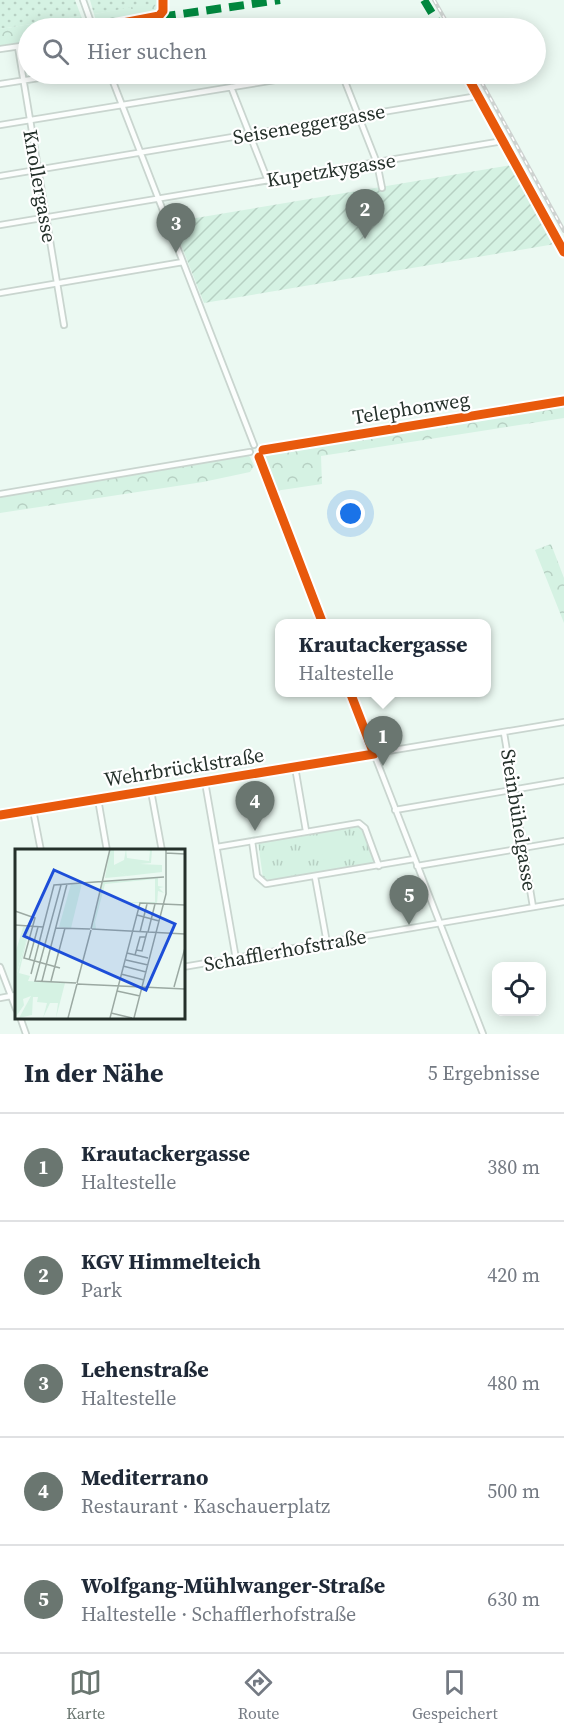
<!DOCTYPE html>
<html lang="de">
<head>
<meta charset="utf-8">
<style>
  body { margin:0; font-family:"Source Serif 4",serif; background:#f2f2f3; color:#1f2937 }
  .controls { position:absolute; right:18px; bottom:18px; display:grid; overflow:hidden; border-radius:12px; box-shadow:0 3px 15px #0003 }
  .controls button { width:54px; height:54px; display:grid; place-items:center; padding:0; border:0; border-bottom:2px solid #e0e1e3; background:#fff; color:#1f2937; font:30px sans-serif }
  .you { position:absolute; left:351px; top:514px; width:21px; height:21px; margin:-15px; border:4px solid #fff; border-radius:50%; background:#1a73e8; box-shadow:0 0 0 9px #1a73e833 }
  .badge { display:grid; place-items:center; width:39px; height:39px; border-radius:50%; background:#6a7670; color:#fff; font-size:20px; font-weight:700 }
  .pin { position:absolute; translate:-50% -50px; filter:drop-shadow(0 2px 3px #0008) }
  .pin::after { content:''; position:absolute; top:32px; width:21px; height:18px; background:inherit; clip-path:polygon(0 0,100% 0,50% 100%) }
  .popup { position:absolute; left:275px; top:619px; width:216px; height:78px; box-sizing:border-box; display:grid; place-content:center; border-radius:12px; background:#fff; filter:drop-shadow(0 2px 4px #0005); font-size:20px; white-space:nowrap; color:#747a83 }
  .popup b { font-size:22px; color:#1f2937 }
  .popup::after { content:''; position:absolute; left:50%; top:100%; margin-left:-12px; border:12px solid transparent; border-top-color:#fff }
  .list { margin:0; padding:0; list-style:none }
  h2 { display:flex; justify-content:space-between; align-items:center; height:78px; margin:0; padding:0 24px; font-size:26px }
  h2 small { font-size:20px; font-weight:400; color:#747a83 }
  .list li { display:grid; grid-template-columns:39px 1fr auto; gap:18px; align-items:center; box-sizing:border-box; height:108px; padding:0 24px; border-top:2px solid #e0e1e3 }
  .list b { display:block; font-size:22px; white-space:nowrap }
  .list p { margin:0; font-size:20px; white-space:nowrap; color:#747a83 }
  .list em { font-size:20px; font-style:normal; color:#747a83 }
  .icon { flex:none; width:33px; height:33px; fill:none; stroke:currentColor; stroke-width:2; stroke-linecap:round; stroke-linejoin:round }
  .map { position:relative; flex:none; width:564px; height:1034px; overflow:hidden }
  .search { position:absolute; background:#fff; box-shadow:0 3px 15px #0003; left:18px; right:18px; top:18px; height:66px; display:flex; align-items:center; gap:15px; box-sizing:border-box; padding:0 21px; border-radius:33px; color:#747a83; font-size:22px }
  .sheet { height:618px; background:#fff }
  nav { display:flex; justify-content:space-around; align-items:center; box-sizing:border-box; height:84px; border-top:2px solid #e0e1e3; background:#fff; font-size:16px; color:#747a83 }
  nav a { display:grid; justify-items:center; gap:3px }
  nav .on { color:#6a7670 }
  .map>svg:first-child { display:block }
  .grass { fill:url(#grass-dots) }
  .forest { fill:url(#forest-crowns) }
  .park { fill:url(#park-tufts) }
  .garden { fill:url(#garden-furrows) }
  .pitch { fill:#d5f2e3 }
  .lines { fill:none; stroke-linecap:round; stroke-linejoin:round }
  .minor-casing { stroke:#c9d5cf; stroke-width:8 }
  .minor { stroke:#fcfefd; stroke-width:4.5 }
  .rail-casing { stroke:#ced3d1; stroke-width:4 }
  .rail { stroke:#fff; stroke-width:1.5; stroke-dasharray:4.5; stroke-linecap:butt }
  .quiet { stroke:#00873e; stroke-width:8; stroke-dasharray:15 8; stroke-linecap:butt }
  .cycleway-casing { stroke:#fff; stroke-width:13 }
  .cycleway { stroke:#e8590c; stroke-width:9 }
  .labels { text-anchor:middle; stroke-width:4.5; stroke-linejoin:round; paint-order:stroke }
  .street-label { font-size:20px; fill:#24302a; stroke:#fff }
  .inset-road { fill:none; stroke:#9ba9a2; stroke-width:1.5 }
  .view { fill:#1d4ed8; fill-opacity:0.15; stroke:#1d4ed8; stroke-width:3 }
  .inset-edge { fill:none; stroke:#24302a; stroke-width:3 }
</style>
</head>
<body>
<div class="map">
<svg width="564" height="1034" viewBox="0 0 564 1034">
  <defs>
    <pattern id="grass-dots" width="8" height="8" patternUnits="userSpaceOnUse" patternTransform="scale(1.5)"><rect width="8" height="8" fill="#d5f2e3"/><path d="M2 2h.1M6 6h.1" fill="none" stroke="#b7d0c3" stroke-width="1.8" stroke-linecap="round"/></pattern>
    <pattern id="forest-crowns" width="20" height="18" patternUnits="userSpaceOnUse" patternTransform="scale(1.5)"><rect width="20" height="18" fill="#d5f2e3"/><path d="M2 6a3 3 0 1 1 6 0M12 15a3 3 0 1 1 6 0" fill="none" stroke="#b7d0c3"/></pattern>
    <pattern id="park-tufts" width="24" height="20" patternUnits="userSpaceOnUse" patternTransform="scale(1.5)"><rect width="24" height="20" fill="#d5f2e3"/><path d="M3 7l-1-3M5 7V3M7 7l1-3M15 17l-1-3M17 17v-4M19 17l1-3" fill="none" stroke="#b7d0c3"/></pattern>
    <pattern id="garden-furrows" width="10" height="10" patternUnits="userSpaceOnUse" patternTransform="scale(1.5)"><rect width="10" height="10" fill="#d5f2e3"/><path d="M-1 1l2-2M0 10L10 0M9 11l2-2" fill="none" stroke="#b7d0c3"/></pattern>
  </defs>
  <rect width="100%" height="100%" fill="#ebf9f2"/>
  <path class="grass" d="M 0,0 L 75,0 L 81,16 L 0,29 Z
    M 90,0 L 160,0 L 159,9 L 156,12 L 155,4 L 94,14 Z"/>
  <path class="forest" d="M 155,3 L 156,12 L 152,15 L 97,24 L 94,14 Z
    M 81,16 L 85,28 L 28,28 L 28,42 L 0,47 L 0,29 Z
    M 564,403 L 564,418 L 321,456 L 322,484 L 275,491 L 263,462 L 263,458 L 266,453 Z
    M 247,455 L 250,457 L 254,466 L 250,472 L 203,482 L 0,513 L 0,497 Z
    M 551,544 L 564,578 L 564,623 L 535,550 Z"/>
  <path class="park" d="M 356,826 L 363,828 L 376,864 L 270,881 L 263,878 L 258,842 Z"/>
  <path class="garden" d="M 512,165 L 555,244 L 204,303 L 172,222 Z"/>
  <path class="pitch" d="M 356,836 L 359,855 L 323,860 L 320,842 Z"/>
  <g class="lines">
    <g class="minor-casing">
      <path id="minor" d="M 83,0 L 93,28
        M 18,47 L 64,325
        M 0,49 L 28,45
        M 110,74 L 254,445
        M 342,74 L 377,163 L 382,188
        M 466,74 L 564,252
        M 0,84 L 65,74
        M 231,87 L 268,181
        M 0,125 L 312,74
        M 0,176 L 478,96
        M 0,225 L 503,141
        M 0,293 L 183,262
        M 263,450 L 564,401
        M 259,457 L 323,624
        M 0,494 L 250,452
        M 350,692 L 483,1034
        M 504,733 L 533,907
        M 295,767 L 306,831
        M 205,782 L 236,959
        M 151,791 L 162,851
        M 98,799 L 107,851
        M 33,810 L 41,851
        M 395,810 L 564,781
        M 0,815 L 564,722
        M 252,841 L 257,876 L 266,884 L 414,859
        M 217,847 L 359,823 L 365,828 L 379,866
        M 417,866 L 564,841
        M 315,877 L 327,943
        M 0,967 L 16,1009
        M 183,967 L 564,902
        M 0,998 L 16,995
        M 20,1017 L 26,1034"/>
    </g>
    <use href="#minor" class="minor"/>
    <g class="rail-casing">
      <path id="rail" d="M 434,0 L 450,28
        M 477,74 L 564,231"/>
    </g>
    <use href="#rail" class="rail"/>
    <path class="quiet" d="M 424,0 L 441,28
      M 161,14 L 167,16 L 280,0"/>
    <g class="cycleway-casing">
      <path id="cycleway" d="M 97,28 L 159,16 L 163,11 L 163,0
        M 466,74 L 564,252
        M 263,450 L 564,401
        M 259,457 L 323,624
        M 0,815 L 374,754 L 350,692"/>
    </g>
    <use href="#cycleway" class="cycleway"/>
  </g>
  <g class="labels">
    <g class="street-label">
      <text transform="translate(309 124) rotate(-10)" y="7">Seiseneggergasse</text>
      <text transform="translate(331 170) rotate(-9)" y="7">Kupetzkygasse</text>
      <text transform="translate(40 186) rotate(80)" y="7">Knollergasse</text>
      <text transform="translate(411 408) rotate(-9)" y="7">Telephonweg</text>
      <text transform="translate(184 767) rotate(-9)" y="7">Wehrbrücklstraße</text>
      <text transform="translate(519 820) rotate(81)" y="7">Steinbühelgasse</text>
      <text transform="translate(285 950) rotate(-10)" y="7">Schafflerhofstraße</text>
    </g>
  </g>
  <g transform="translate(15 849)">
    <rect width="170" height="170" fill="#ebf9f2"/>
    <path d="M 111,0 L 112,9 L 134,12 L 135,2 L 127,0 L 137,1 L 136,14 L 125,15 L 147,16 L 147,23 L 112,27 L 100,21 L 97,17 L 109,11 ZM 8,78 L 15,78 L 0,130 L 0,105 Z" fill="#d5f2e3"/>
    <path d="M 95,0 L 99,0 L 99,20 L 112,27 L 90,29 ZM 143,29 L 143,37 L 149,38 L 144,39 L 149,44 L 143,42 L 142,55 L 102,53 L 140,53 L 140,30 L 90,35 L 80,73 L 81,80 L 77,80 L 88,33 ZM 15,78 L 4,124 L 15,127 L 13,132 L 50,134 L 41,169 L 43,154 L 35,154 L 28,169 L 32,154 L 22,153 L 23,148 L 18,148 L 17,166 L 4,169 L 16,147 L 8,150 L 9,156 L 0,169 L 0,131 Z" fill="#d5f2e3"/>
    <path d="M 67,34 L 56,79 L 44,78 L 56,35 Z" fill="#d5f2e3"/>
    <path class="inset-road" d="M 151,4 L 170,5M 46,36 L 20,132 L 61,134M 0,62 L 20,69 L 9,109 L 45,119M 122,66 L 144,72M 0,76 L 28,78M 41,79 L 75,80M 76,80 L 95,0M 77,80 L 170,85M 125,83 L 132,55M 133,83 L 140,55M 121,101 L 127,102 L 132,83M 112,104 L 133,109M 120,106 L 125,88 L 131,88M 14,111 L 23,78M 111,111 L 133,116M 108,117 L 131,123M 16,125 L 39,36 L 149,28M 106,125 L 129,131M 27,132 L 52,35M 36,132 L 50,79M 62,134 L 76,81M 62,135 L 170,140M 159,138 L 170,99M 102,142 L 125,147M 96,164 L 117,169M 53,169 L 62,135M 95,169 L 125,54 L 170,56M 119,169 L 151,45 L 151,0"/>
    <path class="view" d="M 39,21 L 160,75 L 131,141 L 9,87 Z"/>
    <rect width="170" height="170" class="inset-edge"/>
  </g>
</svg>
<div class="controls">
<button><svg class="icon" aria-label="locate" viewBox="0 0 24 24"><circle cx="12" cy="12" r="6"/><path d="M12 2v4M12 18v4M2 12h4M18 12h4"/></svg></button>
</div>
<div class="you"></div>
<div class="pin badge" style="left:383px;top:766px">1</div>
<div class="popup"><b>Krautackergasse</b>Haltestelle</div>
<div class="pin badge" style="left:365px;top:239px">2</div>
<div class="pin badge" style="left:176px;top:253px">3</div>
<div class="pin badge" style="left:255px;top:831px">4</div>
<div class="pin badge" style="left:409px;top:925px">5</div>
<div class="search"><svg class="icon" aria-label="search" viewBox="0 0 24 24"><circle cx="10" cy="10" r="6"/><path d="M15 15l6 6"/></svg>Hier suchen</div>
</div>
<section class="sheet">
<h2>In der Nähe<small>5 Ergebnisse</small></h2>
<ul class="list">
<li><span class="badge">1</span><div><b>Krautackergasse</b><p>Haltestelle</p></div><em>380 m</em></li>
<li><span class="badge">2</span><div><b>KGV Himmelteich</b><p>Park</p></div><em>420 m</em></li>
<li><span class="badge">3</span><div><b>Lehenstraße</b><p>Haltestelle</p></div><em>480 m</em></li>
<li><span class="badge">4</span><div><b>Mediterrano</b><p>Restaurant · Kaschauerplatz</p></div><em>500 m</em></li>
<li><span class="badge">5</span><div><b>Wolfgang-Mühlwanger-Straße</b><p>Haltestelle · Schafflerhofstraße</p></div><em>630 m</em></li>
</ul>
</section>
<nav>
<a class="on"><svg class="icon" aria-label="map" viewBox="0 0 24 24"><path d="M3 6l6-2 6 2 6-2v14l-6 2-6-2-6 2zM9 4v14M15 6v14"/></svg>Karte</a>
<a><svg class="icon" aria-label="directions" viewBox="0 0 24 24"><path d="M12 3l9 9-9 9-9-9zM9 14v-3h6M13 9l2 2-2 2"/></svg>Route</a>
<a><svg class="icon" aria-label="saved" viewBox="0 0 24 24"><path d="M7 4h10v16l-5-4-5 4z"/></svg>Gespeichert</a>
</nav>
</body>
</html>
